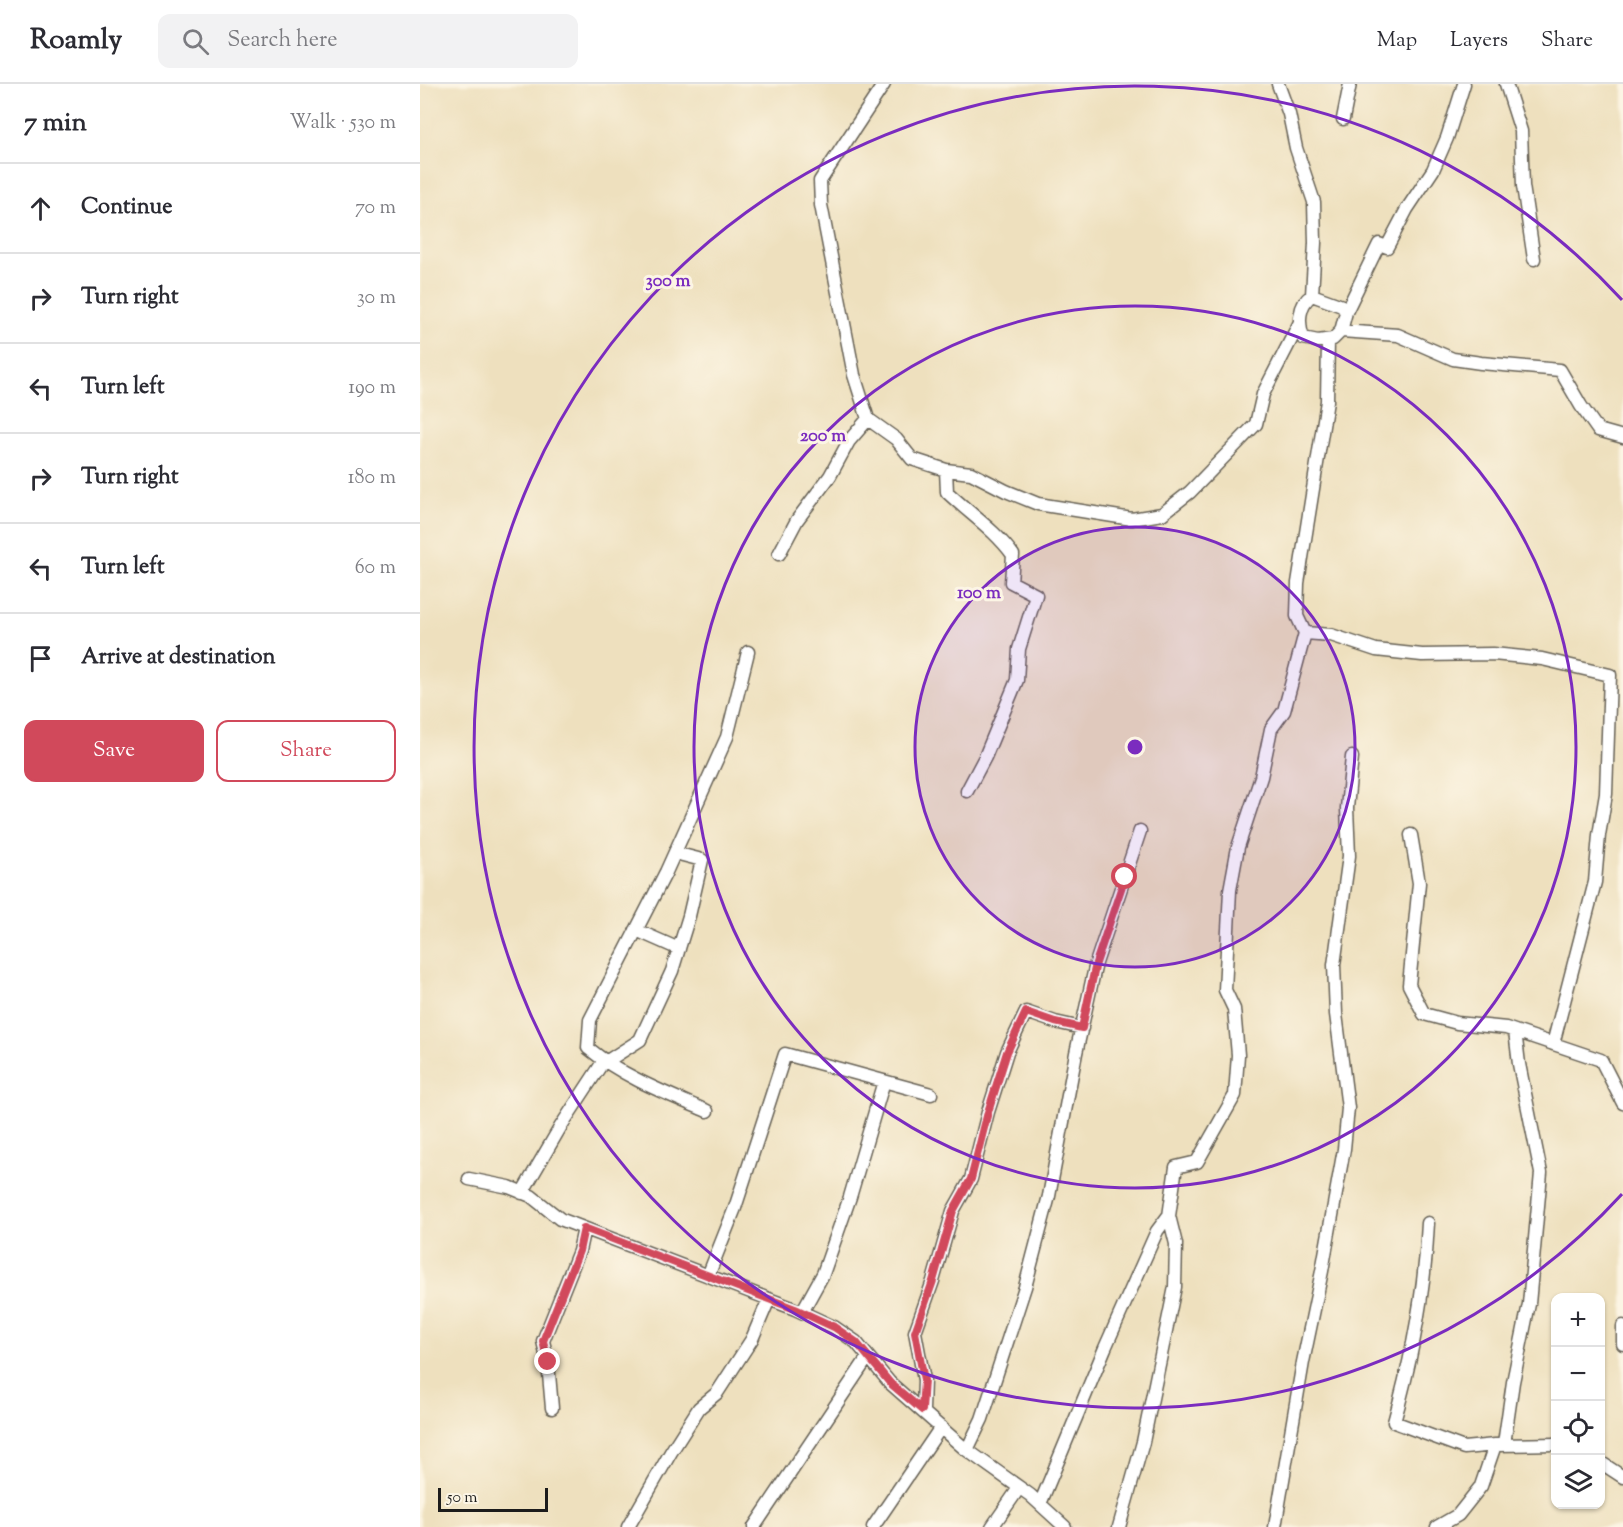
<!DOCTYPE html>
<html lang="en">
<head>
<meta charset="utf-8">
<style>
  body { margin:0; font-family:"Sorts Mill Goudy",serif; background:#f2f2f3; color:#2b2b33 }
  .controls { position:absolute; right:18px; bottom:18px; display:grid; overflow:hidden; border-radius:12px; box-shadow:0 2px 4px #0004 }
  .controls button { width:54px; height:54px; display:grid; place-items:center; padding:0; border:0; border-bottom:2px solid #e1e1e2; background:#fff; color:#2b2b33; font:30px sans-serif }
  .scale { position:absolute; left:18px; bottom:15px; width:110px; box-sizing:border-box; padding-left:6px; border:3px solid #1c1c1c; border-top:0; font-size:16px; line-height:21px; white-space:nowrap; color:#1c1c1c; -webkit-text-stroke:4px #fcf5e5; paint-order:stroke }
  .stop { position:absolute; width:18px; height:18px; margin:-14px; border:4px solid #d1495b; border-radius:50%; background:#fff }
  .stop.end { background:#d1495b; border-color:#fff; box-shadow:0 2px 6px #0008 }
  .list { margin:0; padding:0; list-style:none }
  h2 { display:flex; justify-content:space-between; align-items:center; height:78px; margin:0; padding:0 24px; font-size:26px }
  h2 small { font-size:20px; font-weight:400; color:#7c7c81 }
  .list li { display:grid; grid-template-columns:39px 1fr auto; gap:18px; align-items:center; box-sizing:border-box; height:90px; padding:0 24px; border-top:2px solid #e1e1e2 }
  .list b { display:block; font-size:22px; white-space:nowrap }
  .list em { font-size:20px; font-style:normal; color:#7c7c81 }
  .actions { display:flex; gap:12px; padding:18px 24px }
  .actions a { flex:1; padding:14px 0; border:2px solid #d1495b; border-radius:12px; text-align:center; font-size:21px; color:#d1495b }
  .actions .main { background:#d1495b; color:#fff }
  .icon { flex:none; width:33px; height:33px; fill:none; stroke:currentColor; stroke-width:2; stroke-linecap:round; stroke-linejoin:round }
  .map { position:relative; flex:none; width:1203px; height:1443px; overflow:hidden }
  header { display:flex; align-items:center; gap:36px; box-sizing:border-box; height:84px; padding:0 30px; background:#fff; border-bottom:2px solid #e1e1e2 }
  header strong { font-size:28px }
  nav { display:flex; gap:33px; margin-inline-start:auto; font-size:21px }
  .search { width:420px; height:54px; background:#f2f2f3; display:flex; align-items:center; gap:15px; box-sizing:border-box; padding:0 21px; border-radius:12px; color:#7c7c81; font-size:22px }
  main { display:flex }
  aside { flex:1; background:#fff }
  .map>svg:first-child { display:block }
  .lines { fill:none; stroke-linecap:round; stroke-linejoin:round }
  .street-casing { stroke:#666155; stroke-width:15 }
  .street { stroke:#fff; stroke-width:12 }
  .route { stroke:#d1495b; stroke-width:8 }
  .ring { fill:none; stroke:#7b2cbf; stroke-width:3 }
  .centre { fill:#7b2cbf; stroke:#fcf5e5; stroke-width:3 }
  .ring-label { font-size:18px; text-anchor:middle; font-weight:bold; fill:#7b2cbf; stroke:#fcf5e5; stroke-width:6; stroke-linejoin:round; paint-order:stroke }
</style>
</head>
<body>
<header>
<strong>Roamly</strong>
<div class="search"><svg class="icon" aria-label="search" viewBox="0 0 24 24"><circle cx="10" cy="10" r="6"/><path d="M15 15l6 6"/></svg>Search here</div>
<nav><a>Map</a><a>Layers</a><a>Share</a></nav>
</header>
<main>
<aside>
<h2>7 min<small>Walk · 530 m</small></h2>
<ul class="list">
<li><svg class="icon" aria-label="ahead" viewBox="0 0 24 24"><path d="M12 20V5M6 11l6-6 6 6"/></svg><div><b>Continue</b></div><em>70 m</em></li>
<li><svg class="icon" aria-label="right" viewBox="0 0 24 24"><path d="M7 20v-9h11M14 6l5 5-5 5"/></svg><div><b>Turn right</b></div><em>30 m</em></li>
<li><svg class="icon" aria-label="left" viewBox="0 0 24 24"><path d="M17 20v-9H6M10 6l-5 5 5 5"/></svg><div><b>Turn left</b></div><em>190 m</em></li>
<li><svg class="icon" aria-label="right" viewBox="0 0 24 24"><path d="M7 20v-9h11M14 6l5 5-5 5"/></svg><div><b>Turn right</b></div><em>180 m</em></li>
<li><svg class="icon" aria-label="left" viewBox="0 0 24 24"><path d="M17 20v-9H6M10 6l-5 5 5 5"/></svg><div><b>Turn left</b></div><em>60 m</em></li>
<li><svg class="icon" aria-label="arrive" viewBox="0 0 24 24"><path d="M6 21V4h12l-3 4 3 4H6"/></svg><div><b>Arrive at destination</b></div></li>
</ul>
<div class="actions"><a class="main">Save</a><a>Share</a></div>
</aside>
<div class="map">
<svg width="1203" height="1443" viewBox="0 0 1203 1443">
  <rect width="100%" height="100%" fill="#fcf5e5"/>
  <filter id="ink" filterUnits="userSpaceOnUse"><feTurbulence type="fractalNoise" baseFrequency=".0167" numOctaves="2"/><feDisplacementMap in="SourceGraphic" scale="12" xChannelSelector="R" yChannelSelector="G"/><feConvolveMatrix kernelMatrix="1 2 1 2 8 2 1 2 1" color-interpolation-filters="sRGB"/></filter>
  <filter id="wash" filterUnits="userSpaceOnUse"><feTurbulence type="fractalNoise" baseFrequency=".008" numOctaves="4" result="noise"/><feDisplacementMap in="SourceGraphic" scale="24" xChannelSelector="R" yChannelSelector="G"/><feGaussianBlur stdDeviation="1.35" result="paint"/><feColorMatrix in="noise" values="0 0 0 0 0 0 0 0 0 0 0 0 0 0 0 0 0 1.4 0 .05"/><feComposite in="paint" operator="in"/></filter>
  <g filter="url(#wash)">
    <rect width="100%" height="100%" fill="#eee0be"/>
  </g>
  <g filter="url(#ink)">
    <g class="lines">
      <g class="street-casing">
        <path id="street" d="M 464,0 L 400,97 L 401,121 L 434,291 L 448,335 L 476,355 L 492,375 L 526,386 L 551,389 L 586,407 L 618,420 L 712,435 L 742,430 L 770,408 L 836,340 L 843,310 L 879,240
          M 858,0 L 869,30 L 876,64 L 894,118 L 895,159 L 892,211
          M 1086,0 L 1101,47 L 1103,102 L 1114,175
          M 923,35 L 930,0
          M 892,211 L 922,222 L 926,228 L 921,247 L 913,255 L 898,257 L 883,254 C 878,239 878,221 892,211 Z
          M 926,228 L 959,160 L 967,163 L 987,125 L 1013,86 L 1027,54 L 1044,0
          M 921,247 L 978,251 L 1033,275 L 1061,279 L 1140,286 L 1161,322 L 1178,346 L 1203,353
          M 526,386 L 527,408 C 550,430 575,446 593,471 L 591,498 L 616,511 L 599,565 L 597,596 L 565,673 L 547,707
          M 359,470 L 377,436 L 410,392 L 429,357 L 448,335
          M 885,549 L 911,551 L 956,566 L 1002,571 L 1073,570 L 1122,575 L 1190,591 L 1186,710 L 1179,751 L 1175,798 L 1133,960
          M 991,751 L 999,799 L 989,901 L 1004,930 L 1037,939 L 1086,944 L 1181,976 L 1203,1019
          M 216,846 L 259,865
          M 287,1027 C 245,1009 203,993 168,964 L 170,936 L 246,788 L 307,653 L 328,568
          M 49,1095 L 89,1103 L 111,1112 L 140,1135 L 375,1225 L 414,1243 L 436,1258 L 470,1299 L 544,1364 L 610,1411 L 645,1443
          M 102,1109 L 141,1042 L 181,981 L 220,956 L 252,887 L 269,832 L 282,776 L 255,769
          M 1008,1139 C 1005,1206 992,1274 974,1338 L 1044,1364 L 1075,1361 L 1136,1360
          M 288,1192 L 315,1124 L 365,970 L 511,1010
          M 382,1228 L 403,1190 L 430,1113 L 464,997
          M 1203,1242 L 1203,1260
          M 132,1324 L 128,1279 L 123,1257 L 159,1167 L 164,1144
          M 503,1326 L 504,1296 L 495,1248 L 513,1197 L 533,1127 L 551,1095 L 568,1028 L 587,968 L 606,928 L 635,938 L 662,944
          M 1084,1360 L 1093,1298 L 1109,1220 L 1121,1089 L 1099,980 L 1095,947
          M 547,1366 L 562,1335 L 605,1203 L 629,1112 L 656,969 L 676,879 L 720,747
          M 1180,1378 L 1203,1393
          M 620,1420 L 685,1264 L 737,1147 L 749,1131
          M 208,1443 L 251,1368 L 279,1324 L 297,1309 L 332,1255 L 349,1215
          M 334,1443 L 448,1273
          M 453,1443 L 521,1343
          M 572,1443 L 599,1404
          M 699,1443 L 723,1358 L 755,1203 L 756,1160 L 749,1132 L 756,1083 L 777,1078 L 815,1011 L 818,971 L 814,925 L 805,906 L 810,806 L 818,763 L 841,693 L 851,645 L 864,627 L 885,549 L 877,532 L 878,499 L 907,317 L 908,256
          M 855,1443 L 883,1278 L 902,1187 L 924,1065 L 928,1024 L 916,930 L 914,881 L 929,772 L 927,724 L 932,673
          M 1017,1443 L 1038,1431 L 1061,1402 L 1075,1361"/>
      </g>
      <use href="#street" class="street"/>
    </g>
  </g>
  <g class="lines" filter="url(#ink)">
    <path class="route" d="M 128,1278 L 123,1257 L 159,1167 L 164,1144 L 375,1225 L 414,1243 L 436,1258 L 470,1299 L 502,1326 L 504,1296 L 495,1248 L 513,1197 L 533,1127 L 551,1095 L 568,1028 L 587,968 L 606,928 L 635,938 L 662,944 L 676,879 L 705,793"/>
  </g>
  <circle cx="715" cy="663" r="220" fill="#7b2cbf" fill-opacity=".12"/>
  <g class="ring">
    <circle cx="715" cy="663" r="220"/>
    <circle cx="715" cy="663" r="441"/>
    <path d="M1202 1110A661 661 0 1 1 1202 216"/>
  </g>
  <circle cx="715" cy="663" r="9" class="centre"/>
  <g class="ring-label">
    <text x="248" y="202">300 m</text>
    <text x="403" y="357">200 m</text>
    <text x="559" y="514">100 m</text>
  </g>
</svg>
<div class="controls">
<button>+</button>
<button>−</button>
<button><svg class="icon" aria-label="locate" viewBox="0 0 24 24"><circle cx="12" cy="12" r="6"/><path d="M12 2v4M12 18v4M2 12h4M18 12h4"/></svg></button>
<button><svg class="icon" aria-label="layers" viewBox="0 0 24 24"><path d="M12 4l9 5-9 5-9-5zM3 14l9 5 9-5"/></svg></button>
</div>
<div class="scale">50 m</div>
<div class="stop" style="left:705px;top:793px"></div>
<div class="stop end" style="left:128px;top:1278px"></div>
</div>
</main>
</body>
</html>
